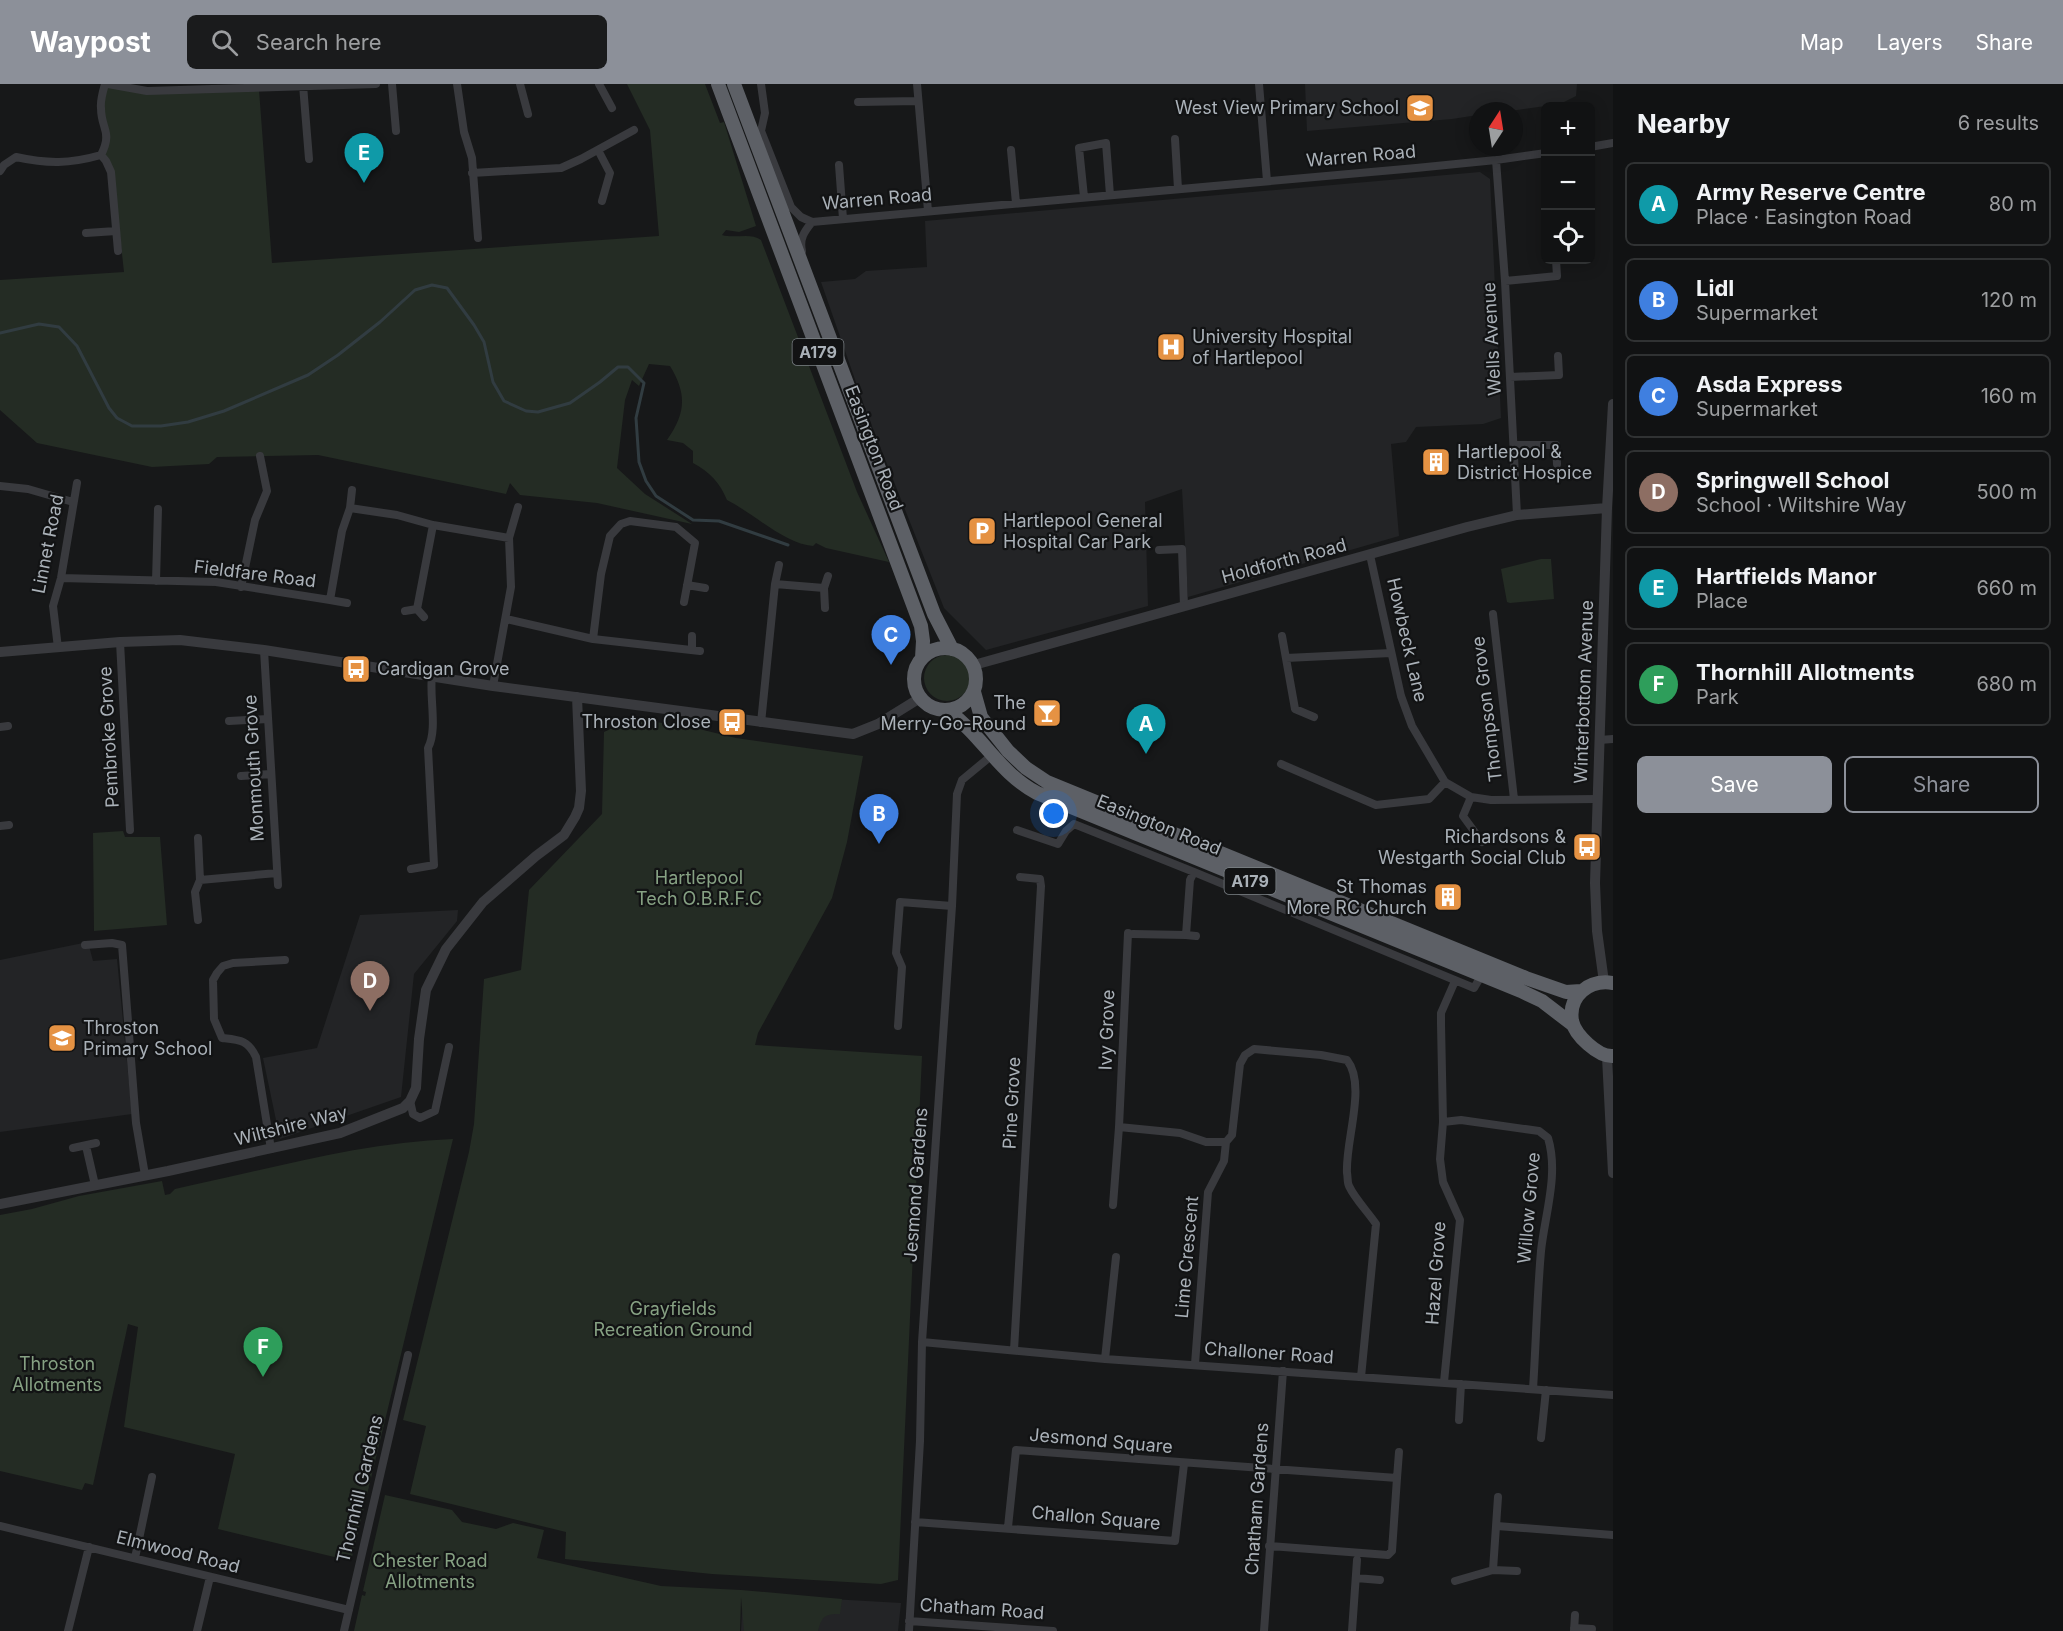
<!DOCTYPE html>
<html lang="en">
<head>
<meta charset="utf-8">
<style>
  body { margin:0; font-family:Inter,sans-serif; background:#1a1b1c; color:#f1f3f6 }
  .controls { position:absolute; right:18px; top:18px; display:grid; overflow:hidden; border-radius:9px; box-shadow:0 3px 15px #0003 }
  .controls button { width:54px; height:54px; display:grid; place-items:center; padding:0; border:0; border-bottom:2px solid #303233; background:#111213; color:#f1f3f6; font:30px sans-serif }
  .compass { position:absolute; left:1469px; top:18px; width:54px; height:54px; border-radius:50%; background:#111213; box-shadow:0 3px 15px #0003; rotate:12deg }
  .you { position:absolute; left:1054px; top:730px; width:21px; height:21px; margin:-15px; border:4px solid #fff; border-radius:50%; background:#1a73e8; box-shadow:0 0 0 9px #1a73e833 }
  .badge { display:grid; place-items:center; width:39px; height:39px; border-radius:50%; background:#8c9099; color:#fff; font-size:20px; font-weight:700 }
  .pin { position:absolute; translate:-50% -50px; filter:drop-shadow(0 2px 3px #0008) }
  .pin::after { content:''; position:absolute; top:32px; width:21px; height:18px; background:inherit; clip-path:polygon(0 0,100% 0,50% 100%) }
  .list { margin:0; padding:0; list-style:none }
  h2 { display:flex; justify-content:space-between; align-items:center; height:78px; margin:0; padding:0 24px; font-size:26px }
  h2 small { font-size:20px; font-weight:400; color:#9c9ea0 }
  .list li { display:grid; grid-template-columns:39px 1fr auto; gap:18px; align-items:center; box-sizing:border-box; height:84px; margin:0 12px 12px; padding:0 12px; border:2px solid #303233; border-radius:9px }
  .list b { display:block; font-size:22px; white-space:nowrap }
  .list p { margin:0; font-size:20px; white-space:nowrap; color:#9c9ea0 }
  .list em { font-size:20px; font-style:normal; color:#9c9ea0 }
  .actions { display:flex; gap:12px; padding:18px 24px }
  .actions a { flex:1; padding:14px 0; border:2px solid #8c9099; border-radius:9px; text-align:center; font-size:21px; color:#8c9099 }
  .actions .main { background:#8c9099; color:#fff }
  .icon { flex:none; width:33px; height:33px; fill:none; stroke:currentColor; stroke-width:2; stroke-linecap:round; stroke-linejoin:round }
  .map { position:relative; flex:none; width:1613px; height:1547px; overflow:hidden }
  header { display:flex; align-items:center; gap:36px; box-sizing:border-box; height:84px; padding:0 30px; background:#8c9099; color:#fff }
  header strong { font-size:28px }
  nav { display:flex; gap:33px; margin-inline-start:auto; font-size:21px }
  .search { width:420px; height:54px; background:#1a1b1c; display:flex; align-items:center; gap:15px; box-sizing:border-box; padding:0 21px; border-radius:9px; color:#9c9ea0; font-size:22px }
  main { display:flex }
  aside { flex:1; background:#111213 }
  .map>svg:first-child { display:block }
  .built { fill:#232426 }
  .green { fill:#242c24 }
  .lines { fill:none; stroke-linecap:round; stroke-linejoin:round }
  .stream { stroke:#313c41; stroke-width:3 }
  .minor { stroke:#393a3e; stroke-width:8 }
  .tertiary { stroke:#393a3e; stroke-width:10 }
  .trunk { stroke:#5d6066; stroke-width:14 }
  .labels { text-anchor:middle; stroke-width:4.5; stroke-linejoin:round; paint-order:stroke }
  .shield { fill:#121314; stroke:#7c8287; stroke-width:1.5 }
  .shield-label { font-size:16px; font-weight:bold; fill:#aab1b8 }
  .poi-label { font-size:18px; fill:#aab1b8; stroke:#121314; text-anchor:end }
  .street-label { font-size:18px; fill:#aab1b8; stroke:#121314 }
  .park-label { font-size:18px; fill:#86a183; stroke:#121314 }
</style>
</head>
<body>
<header>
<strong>Waypost</strong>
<div class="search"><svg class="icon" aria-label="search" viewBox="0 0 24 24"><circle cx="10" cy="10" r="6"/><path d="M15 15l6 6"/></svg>Search here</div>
<nav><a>Map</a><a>Layers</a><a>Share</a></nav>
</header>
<main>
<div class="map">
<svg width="1613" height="1547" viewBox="0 0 1613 1547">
  <rect width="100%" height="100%" fill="#171819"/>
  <path class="built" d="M 1305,0 L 1577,0 L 1576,12 L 1560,20 L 1510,27 L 1478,27 L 1478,31 L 1452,35 L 1307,47 Z
    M 1480,88 L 1490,95 L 1501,334 L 1483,340 L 1416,343 L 1406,358 L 1391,360 L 1399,452 L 1188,513 L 1182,405 L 1145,418 L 1148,522 L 986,566 L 944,524 L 866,327 L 821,198 L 855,195 L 866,187 L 927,183 L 925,137 Z
    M 458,826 L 457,837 L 414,890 L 401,1013 L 280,1055 L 263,974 L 317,964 L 360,831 Z
    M 88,858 L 93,877 L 117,875 L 132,1030 L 0,1048 L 0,876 Z
    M 743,1510 L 901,1519 L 898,1547 L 741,1547 Z"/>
  <path class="green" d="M 108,0 L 146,10 L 259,6 L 272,179 L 659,152 L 650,46 L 627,0 L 705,0 L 720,39 L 724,38 L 756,142 L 739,148 L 726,146 L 722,151 C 735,155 750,148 761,156 L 857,408 L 889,478 L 826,464 L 816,459 L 813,462 C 785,460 753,429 727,416 C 720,399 710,388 693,379 L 693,367 L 683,359 L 667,356 C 686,329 687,310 670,282 L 649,280 L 639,302 L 632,296 L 625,316 L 617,384 L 645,410 L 692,440 L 597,419 L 520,411 L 510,399 L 506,410 L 318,371 L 217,373 L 209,380 L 152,383 L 37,359 L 0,326 L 0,196 L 124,188 L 113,88 L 102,70 L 102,23 Z
    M 1541,475 L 1551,475 L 1554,515 L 1510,519 L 1507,518 L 1501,485 Z
    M924 594a23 23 0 1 1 46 0a23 23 0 1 1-46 0Z
    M 631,635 L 687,642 L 736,654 L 863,672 L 847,758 L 832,814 L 758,949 L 755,961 L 922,972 L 898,1496 L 881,1500 L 712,1490 L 565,1475 L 566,1448 L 410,1410 L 426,1342 L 403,1336 L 469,1068 L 474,1040 L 484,895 L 521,886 L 529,806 L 602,730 L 604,648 Z
    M 123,747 L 125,753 L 160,753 L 167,841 L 94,847 L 93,749 Z
    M 453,1055 L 351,1477 L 218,1445 L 235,1370 L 124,1343 L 138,1243 L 128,1240 L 93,1401 L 85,1399 L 82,1406 L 0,1387 L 0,1131 L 32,1125 L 79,1112 L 162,1097 L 165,1111 L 170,1110 L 175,1105 L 197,1100 C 281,1082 367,1058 453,1055 Z
    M 385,1411 L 452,1426 L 462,1438 L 496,1445 L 513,1439 L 544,1446 L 537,1474 L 661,1502 L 741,1506 L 842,1515 L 840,1530 C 825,1530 822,1532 818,1547 L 744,1547 L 741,1513 L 740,1547 L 354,1547 L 362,1511 L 365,1512 L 366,1508 L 363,1507 Z"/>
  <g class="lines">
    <path class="stream" d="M 0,249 L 39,240 L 59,243 L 77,262 L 109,324 L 117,334 L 132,342 L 161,342 L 188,338 L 224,327 L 308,291 L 338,271 L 380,238 L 415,206 L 432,201 L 447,204 L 474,241 L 484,258 L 493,298 L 504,317 L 526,327 L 538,328 L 570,319 L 600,298 L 618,283 L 628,283 L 644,299 L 636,334 L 639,378 L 646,397 L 656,412 L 693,436 L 719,437 L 788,461"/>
    <path class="minor" d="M 108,0 L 147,7 L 376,0
      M 392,0 L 396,47
      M 457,0 L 464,48 L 472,74 L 478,154
      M 520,0 L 528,30
      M 599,0 L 612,24
      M 761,0 L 765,29 L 761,47 L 791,123 L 801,133 L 812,138 L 1416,84 L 1496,76 L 1546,69
      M 917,0 L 928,127
      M 1259,0 L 1267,97
      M 303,1 L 309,75
      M 858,18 L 918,17
      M 1175,55 L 1178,105
      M 1590,63 L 1613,59
      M 598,66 L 610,89 L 602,117
      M 1011,66 L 1016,119
      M 101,71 L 106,77 L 111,88 L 118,167
      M 1496,76 L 1505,197 L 1517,431
      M 839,81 L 843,135
      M 0,87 L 4,81 L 16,73 C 48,80 69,80 101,71 C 113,47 101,46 101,24 C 100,17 103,7 105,0
      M 472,89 L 561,84 L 581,75 L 634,46
      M 1084,113 L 1079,64 L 1106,59 L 1110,111
      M 86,149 L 116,147
      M 802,167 C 799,154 805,147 812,138
      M 1505,197 L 1557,192 L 1556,176
      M 1510,293 L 1559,291 L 1558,272
      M 1514,361 L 1556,361 L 1557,380
      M 0,402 L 28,405 L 73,418
      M 350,424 L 352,406
      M 1159,466 L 1182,465 L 1184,522
      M 1370,471 L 1401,612 L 1412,642 L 1445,698 L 1471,713 L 1491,716 L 1597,715
      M 61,494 L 216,498 L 330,516 L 342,447 L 350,424 L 397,431 L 433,441 L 509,454
      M 156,497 L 158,425
      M 775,500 L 779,481
      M 687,501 L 705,504
      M 241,503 L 255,436 L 267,407 L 260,372
      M 330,516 L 347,519
      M 825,524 L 824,504 L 828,492
      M 417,525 L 433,441
      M 405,527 L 417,525 L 424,533
      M 1493,530 L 1514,715
      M 506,535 L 593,555 L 700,567
      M 1282,552 L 1295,625 L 1314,633
      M 593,555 L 601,490 L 610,452 L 621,440 L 630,437 L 676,443 L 695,459 L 684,518
      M 120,558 L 130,746
      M 58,564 L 53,522 L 61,494 L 77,399
      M 264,566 L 278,801
      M 692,566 L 692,552
      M 1286,574 L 1391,569
      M 493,602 L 511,503 L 509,454 L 518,423
      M 229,637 L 268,635
      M 761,639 L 775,500 L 824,504
      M 0,643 L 8,642
      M 1599,656 L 1613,655
      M 1281,680 L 1376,721 L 1429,715 L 1445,698
      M 241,692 L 271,690
      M 1471,713 L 1463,732 L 1482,758
      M 0,742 L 9,741
      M 1017,746 L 1058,760 L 1066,747 L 1074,740 L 1194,788 L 1474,904 L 1484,887
      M 198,754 L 200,796 L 195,808 L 198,836
      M 411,785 L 434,781 L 428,664 C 438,645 429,613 432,591
      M 200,796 L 277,789
      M 1128,849 L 1119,1043 L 1180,1049 L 1206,1058 L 1226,1058
      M 1133,850 L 1186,851 L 1190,796 L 1194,788
      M 1186,851 L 1196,852
      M 85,861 L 112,859 L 122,861 L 136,1039 L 145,1091
      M 898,942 L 902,883 L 896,869 L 900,818 L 952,822
      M 410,1017 L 413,1030 L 420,1034 L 435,1027 L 449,963
      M 1443,1038 L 1461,1036 L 1539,1047 L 1548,1054 C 1559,1090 1545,1130 1541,1167 C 1537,1213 1536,1259 1533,1305
      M 86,1062 L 95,1101
      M 73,1064 L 96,1059
      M 271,1065 L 256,973 C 248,956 240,956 222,954 L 214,935 L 213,896 L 217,889 L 223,882 L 233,879 L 285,876
      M 1113,1121 L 1119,1043
      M 922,1258 L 1105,1275 L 1613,1311
      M 1014,1266 L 1041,802 L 1040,795 L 1020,793
      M 1105,1275 L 1116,1173
      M 1195,1280 L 1208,1108 L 1224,1077 L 1226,1058 L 1232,1051 L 1240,980 L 1245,971 L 1254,965 L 1321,971 L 1347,976 C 1367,1001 1345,1057 1347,1089 C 1348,1093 1347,1098 1349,1102 C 1355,1115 1368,1128 1376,1140 L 1361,1293
      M 1444,1298 L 1460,1136 L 1443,1098 L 1440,1075 L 1443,1038 L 1441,940 L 1441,929 L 1455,897
      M 1459,1336 L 1461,1300
      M 1541,1354 L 1546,1306
      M 915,1438 L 1175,1457 L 1184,1380
      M 0,1442 L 349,1526
      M 1497,1442 L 1613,1451
      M 1008,1443 L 1016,1366 L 1397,1394 L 1399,1368
      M 1269,1462 L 1388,1471 L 1392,1467 L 1397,1394
      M 135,1474 L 152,1393
      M 1493,1486 L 1498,1413
      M 1356,1494 L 1380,1496
      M 1455,1497 L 1493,1486 L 1517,1487
      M 909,1537 L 1053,1547
      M 1574,1544 L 1592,1545
      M 68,1547 L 89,1463
      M 197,1547 L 210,1493
      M 344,1547 L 408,1271
      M 909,1547 L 920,1357 L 922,1258 L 952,822 L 957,710 L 962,696 L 991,672
      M 1264,1547 L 1283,1287
      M 1352,1547 L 1357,1476
      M 1574,1547 L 1575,1531"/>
    <path class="tertiary" d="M 0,568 L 120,558 L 180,556 L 264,566 L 493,602 L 853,650 L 878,640 L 920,614
      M 974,581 L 1467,443 L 1517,431 L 1607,424
      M 1604,898 L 1597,847 L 1595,799 L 1607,424 L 1613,320
      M 1607,973 L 1613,1089
      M 0,1120 L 168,1087 L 340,1049 L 403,1024 L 410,1017 L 416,1004 L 419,955 L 426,906 L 446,865 L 483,818 L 536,772 L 564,751 L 575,733 L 579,724 L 581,707 L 577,613"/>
    <path class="trunk" d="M 718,0 L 921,542 L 923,557 L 922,574
      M 734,0 L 934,530 L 952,565
      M914 595a31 31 0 1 1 62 0a31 31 0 1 1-62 0Z
      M 974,608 L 981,633 L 1008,667 L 1026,684 L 1047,698 L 1526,894 L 1566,908 L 1581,907
      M 948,627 C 983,652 998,688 1037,709 L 1521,907 L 1542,917 L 1572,940
      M 1613,899 C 1589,895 1568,912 1572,937 C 1575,951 1598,973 1613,972"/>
  </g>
  <defs>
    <g id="school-square" transform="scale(1.5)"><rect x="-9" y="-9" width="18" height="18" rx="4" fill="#e59243" stroke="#121314"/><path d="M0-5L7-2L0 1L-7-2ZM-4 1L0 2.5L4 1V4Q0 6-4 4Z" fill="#fff"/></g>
    <g id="hospital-square" transform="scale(1.5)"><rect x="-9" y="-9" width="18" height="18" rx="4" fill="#e59243" stroke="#121314"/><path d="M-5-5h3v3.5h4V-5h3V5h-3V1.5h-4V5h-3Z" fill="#fff"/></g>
    <g id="building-square" transform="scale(1.5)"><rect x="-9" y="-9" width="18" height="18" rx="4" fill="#e59243" stroke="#121314"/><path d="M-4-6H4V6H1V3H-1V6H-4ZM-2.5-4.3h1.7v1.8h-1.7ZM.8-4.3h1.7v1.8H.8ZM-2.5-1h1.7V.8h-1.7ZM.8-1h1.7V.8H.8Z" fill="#fff"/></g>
    <g id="parking-square" transform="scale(1.5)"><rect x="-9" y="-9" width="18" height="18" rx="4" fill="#e59243" stroke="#121314"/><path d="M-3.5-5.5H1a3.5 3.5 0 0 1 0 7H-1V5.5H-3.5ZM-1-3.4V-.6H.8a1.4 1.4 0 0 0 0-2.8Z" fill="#fff"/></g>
    <g id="bus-square" transform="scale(1.5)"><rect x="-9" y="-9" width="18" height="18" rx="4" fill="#e59243" stroke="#121314"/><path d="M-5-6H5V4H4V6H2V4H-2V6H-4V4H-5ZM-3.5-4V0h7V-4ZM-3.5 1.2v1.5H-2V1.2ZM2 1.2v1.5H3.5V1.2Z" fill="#fff"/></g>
    <g id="bar-square" transform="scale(1.5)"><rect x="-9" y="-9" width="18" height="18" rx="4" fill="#e59243" stroke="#121314"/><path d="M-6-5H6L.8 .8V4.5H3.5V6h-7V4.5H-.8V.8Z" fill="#fff"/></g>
  </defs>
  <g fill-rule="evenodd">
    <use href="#school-square" x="1420" y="24"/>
    <use href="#hospital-square" x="1171" y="263"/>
    <use href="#building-square" x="1436" y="378"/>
    <use href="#parking-square" x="982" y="447"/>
    <use href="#bus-square" x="356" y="585"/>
    <use href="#bar-square" x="1047" y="629"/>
    <use href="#bus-square" x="732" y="638"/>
    <use href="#bus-square" x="1587" y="763"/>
    <use href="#building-square" x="1448" y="813"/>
    <use href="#school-square" x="62" y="954"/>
  </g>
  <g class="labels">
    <g class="shield">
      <rect x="792.5" y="255" width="51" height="26" rx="4.5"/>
      <rect x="1224.5" y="784" width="51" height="26" rx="4.5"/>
    </g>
    <g class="shield-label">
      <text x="818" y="274">A179</text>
      <text x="1250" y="803">A179</text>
    </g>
    <g class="poi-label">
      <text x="1399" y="30">West View Primary School</text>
      <text x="1192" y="259" text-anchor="start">University Hospital<tspan x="1192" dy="21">of Hartlepool</tspan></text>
      <text x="1457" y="374" text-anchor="start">Hartlepool &amp;<tspan x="1457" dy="21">District Hospice</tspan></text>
      <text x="1003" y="443" text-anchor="start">Hartlepool General<tspan x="1003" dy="21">Hospital Car Park</tspan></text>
      <text x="377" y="591" text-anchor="start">Cardigan Grove</text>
      <text x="1026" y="625">The<tspan x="1026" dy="21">Merry-Go-Round</tspan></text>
      <text x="711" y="644">Throston Close</text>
      <text x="1566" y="759">Richardsons &amp;<tspan x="1566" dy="21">Westgarth Social Club</tspan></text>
      <text x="1427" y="809">St Thomas<tspan x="1427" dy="21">More RC Church</tspan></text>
      <text x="83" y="950" text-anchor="start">Throston<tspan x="83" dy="21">Primary School</tspan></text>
    </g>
    <g class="street-label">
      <text transform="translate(1361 72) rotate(-5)" y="6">Warren Road</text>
      <text transform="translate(877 115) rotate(-5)" y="6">Warren Road</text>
      <text transform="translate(1492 255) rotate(-93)" y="6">Wells Avenue</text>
      <text transform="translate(874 364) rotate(69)" y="6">Easington Road</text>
      <text transform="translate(48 460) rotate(-79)" y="6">Linnet Road</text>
      <text transform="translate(1284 477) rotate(-15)" y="6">Holdforth Road</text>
      <text transform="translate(255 490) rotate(7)" y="6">Fieldfare Road</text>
      <text transform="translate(1407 556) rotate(77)" y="6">Howbeck Lane</text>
      <text transform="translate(1584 608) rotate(-88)" y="6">Winterbottom Avenue</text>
      <text transform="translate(1487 625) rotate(-97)" y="6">Thompson Grove</text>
      <text transform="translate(109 653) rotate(-93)" y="6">Pembroke Grove</text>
      <text transform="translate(254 684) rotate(-93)" y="6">Monmouth Grove</text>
      <text transform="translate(1159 741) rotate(22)" y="6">Easington Road</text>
      <text transform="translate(1107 946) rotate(-88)" y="6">Ivy Grove</text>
      <text transform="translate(1012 1019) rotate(-87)" y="6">Pine Grove</text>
      <text transform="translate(291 1042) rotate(-14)" y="6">Wiltshire Way</text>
      <text transform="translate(916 1101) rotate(-86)" y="6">Jesmond Gardens</text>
      <text transform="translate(1529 1124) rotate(-85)" y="6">Willow Grove</text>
      <text transform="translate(1187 1173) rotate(-85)" y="6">Lime Crescent</text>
      <text transform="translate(1436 1189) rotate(-86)" y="6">Hazel Grove</text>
      <text transform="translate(1269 1269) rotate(4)" y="6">Challoner Road</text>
      <text transform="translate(1101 1357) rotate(5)" y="6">Jesmond Square</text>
      <text transform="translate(360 1405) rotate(-77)" y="6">Thornhill Gardens</text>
      <text transform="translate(1257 1415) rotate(-86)" y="6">Chatham Gardens</text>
      <text transform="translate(1096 1434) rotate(5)" y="6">Challon Square</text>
      <text transform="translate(178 1468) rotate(14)" y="6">Elmwood Road</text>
      <text transform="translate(982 1525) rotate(4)" y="6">Chatham Road</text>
    </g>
    <g class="park-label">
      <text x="699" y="800">Hartlepool<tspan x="699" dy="21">Tech O.B.R.F.C</tspan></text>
      <text x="673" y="1231">Grayfields<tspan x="673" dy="21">Recreation Ground</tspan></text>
      <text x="57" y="1286">Throston<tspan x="57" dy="21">Allotments</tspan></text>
      <text x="430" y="1483">Chester Road<tspan x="430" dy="21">Allotments</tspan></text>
    </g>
  </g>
</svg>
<div class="controls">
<button>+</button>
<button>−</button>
<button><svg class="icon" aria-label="locate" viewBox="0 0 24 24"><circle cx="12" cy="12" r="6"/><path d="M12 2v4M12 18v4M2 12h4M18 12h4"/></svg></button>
</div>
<svg class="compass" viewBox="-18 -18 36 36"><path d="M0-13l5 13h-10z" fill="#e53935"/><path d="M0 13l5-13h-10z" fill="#9c9ea0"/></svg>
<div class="you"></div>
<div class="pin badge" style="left:1146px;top:670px;background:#0f9aa8">A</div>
<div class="pin badge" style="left:879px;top:760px;background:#3f7fe0">B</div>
<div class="pin badge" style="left:891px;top:581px;background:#3f7fe0">C</div>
<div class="pin badge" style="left:370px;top:927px;background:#8d6e63">D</div>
<div class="pin badge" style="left:364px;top:99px;background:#0f9aa8">E</div>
<div class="pin badge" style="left:263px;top:1293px;background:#2e9e5b">F</div>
</div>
<aside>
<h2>Nearby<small>6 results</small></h2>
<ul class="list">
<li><span class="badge" style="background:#0f9aa8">A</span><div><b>Army Reserve Centre</b><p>Place · Easington Road</p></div><em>80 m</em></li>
<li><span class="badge" style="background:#3f7fe0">B</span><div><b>Lidl</b><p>Supermarket</p></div><em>120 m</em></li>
<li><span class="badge" style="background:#3f7fe0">C</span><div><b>Asda Express</b><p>Supermarket</p></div><em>160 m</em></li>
<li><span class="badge" style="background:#8d6e63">D</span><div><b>Springwell School</b><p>School · Wiltshire Way</p></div><em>500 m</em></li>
<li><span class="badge" style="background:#0f9aa8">E</span><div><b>Hartfields Manor</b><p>Place</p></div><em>660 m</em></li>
<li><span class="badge" style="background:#2e9e5b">F</span><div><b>Thornhill Allotments</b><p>Park</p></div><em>680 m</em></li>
</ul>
<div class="actions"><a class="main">Save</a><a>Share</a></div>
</aside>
</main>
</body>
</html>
